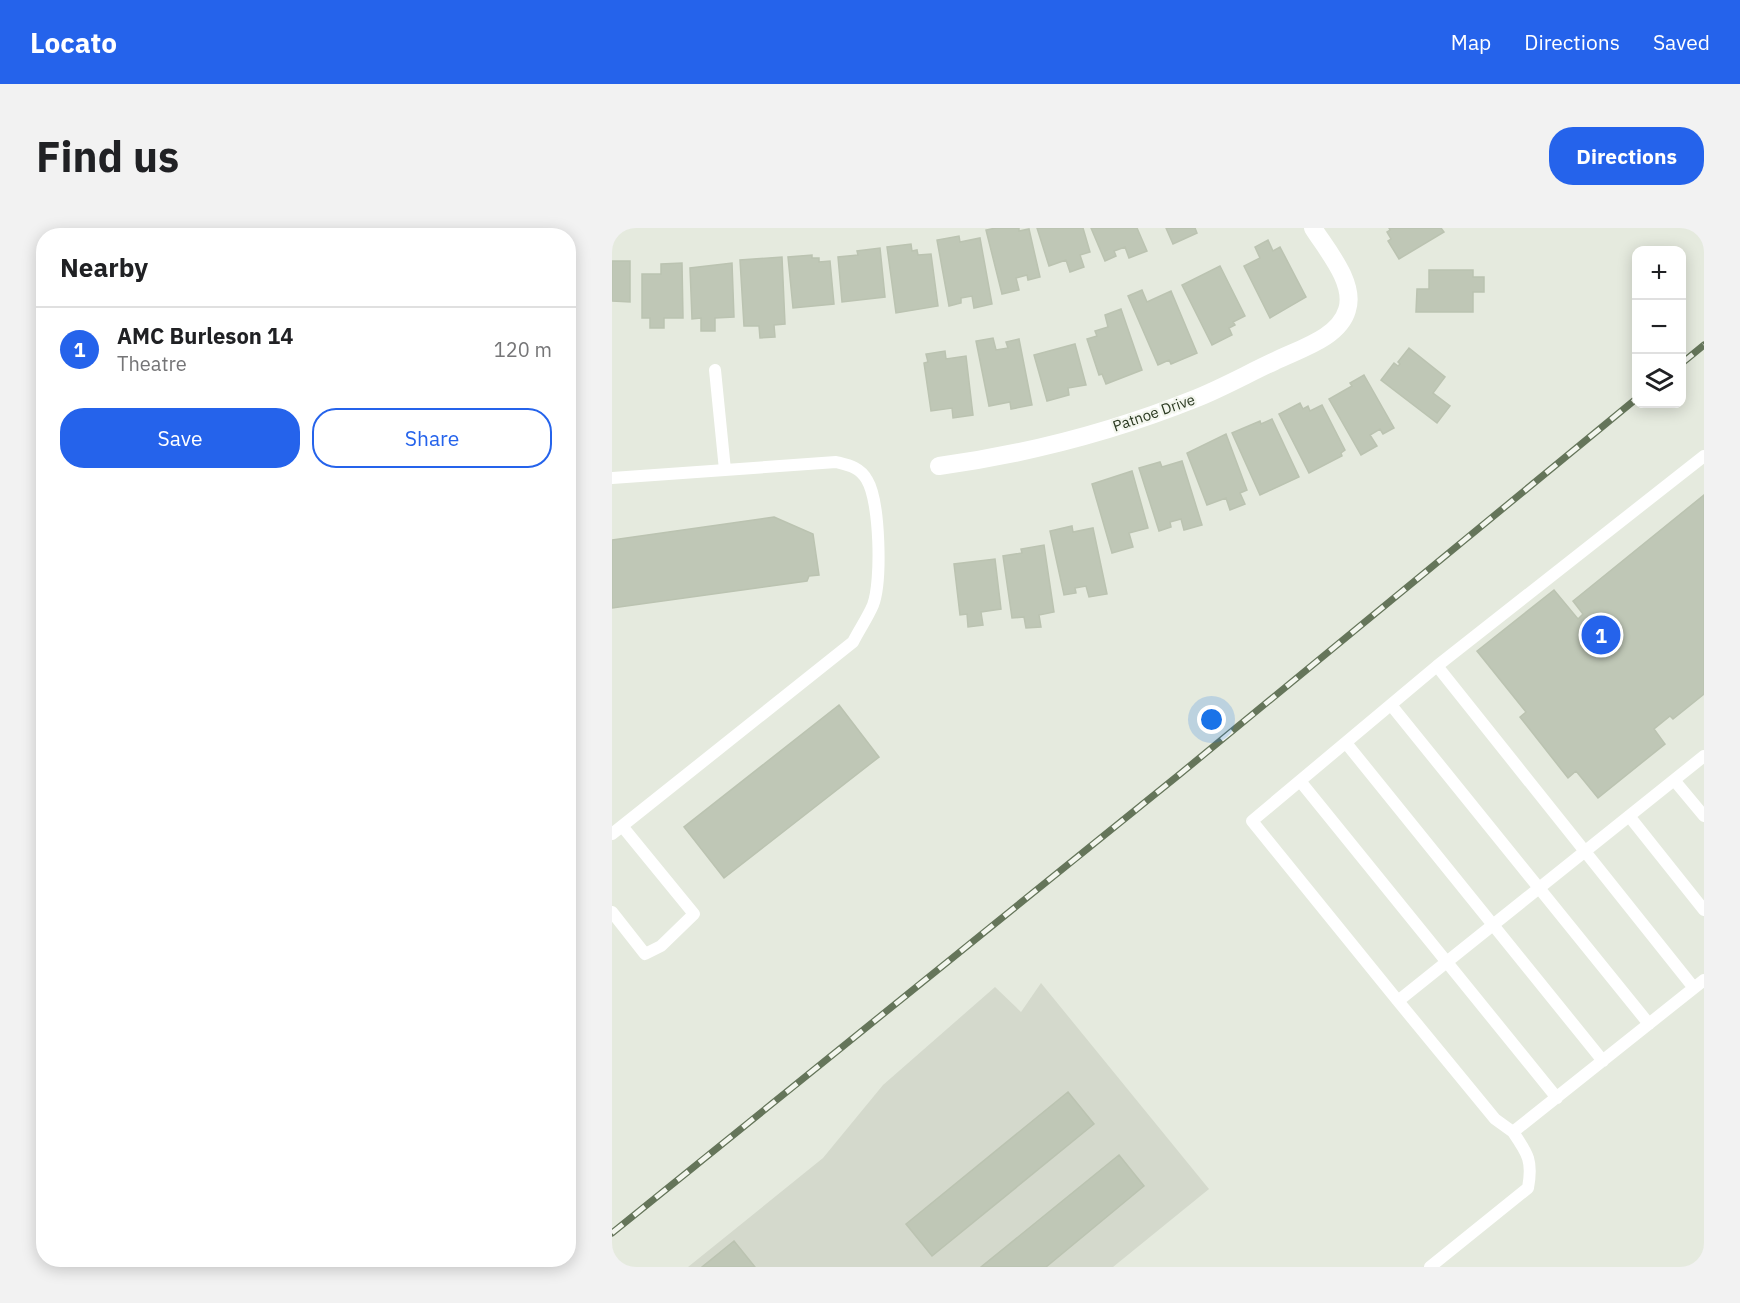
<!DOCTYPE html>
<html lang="en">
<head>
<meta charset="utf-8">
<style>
  body { margin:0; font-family:"IBM Plex Sans",sans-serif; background:#f2f2f2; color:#202124 }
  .controls { position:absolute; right:18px; top:18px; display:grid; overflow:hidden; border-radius:12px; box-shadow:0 3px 15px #0003 }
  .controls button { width:54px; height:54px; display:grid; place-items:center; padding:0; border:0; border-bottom:2px solid #e0e0e0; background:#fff; color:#202124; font:30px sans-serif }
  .you { position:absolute; left:600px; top:492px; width:21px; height:21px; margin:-15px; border:4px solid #fff; border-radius:50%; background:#1a73e8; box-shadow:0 0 0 9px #1a73e833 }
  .badge { display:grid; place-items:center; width:39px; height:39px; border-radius:50%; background:#2563eb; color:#fff; font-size:20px; font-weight:700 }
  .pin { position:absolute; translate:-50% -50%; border:3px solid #fff; box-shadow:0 2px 6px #0006 }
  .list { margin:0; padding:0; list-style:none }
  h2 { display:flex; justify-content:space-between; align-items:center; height:78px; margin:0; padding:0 24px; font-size:26px }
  h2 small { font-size:20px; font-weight:400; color:#757577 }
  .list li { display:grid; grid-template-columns:39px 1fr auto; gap:18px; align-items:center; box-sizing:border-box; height:84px; padding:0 24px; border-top:2px solid #e0e0e0 }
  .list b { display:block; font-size:22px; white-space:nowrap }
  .list p { margin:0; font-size:20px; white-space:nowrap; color:#757577 }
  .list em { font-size:20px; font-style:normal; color:#757577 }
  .actions { display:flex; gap:12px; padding:18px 24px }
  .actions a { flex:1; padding:14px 0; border:2px solid #2563eb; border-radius:24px; text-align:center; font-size:21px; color:#2563eb }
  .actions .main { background:#2563eb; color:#fff }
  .icon { flex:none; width:33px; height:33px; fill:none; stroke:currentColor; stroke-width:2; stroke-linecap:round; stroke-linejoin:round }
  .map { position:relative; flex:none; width:1092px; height:1039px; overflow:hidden; border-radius:24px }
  header { display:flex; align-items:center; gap:36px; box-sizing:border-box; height:84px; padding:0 30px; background:#2563eb; color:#fff }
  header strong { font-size:28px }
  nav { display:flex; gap:33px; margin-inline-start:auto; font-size:21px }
  .intro { display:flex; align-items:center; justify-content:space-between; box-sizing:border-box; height:144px; padding:0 36px }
  h1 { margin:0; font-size:42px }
  .button { padding:15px 27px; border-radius:24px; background:#2563eb; color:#fff; font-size:21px; font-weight:700 }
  main { display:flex; gap:36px; padding:0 36px }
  aside { flex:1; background:#fff; border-radius:24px; box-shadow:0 3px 15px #0003 }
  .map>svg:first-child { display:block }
  .built { fill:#d4d9cc }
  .building { fill:#bfc7b6; stroke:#bbc3b1; stroke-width:1.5 }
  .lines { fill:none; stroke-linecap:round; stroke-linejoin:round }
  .lane { stroke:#fff; stroke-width:12 }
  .street { stroke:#fff; stroke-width:18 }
  .rail-casing { stroke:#65755a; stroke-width:7 }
  .rail { stroke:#f3f6ee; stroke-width:4.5; stroke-dasharray:14; stroke-linecap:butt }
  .labels { text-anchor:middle; stroke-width:4.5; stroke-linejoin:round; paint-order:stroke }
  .street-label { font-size:15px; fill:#2a3920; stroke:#f3f6ee }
</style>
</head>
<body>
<header>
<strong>Locato</strong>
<nav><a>Map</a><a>Directions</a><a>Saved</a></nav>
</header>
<div class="intro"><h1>Find us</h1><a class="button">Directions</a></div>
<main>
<aside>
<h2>Nearby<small></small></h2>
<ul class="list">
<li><span class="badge">1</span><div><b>AMC Burleson 14</b><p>Theatre</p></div><em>120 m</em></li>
</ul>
<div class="actions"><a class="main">Save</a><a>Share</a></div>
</aside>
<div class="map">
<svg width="1092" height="1039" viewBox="0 0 1092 1039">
  <rect width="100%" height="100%" fill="#e5eade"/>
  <path class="built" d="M 429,755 L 597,961 L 501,1039 L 76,1039 L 211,930 L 271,857 L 383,759 L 409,784 Z"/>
  <path class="building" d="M 384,0 L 407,0 L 407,3 L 417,1 L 428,49 L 416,52 L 415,47 L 404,50 L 407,62 L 390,66 L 374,2 Z
    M 425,0 L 471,0 L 478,24 L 468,27 L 472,39 L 458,44 L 454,32 L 437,38 Z
    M 479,0 L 525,0 L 535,23 L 517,30 L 513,19 L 502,23 L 504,28 L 493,33 Z
    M 554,0 L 583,0 L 585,5 L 561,16 Z
    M 777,0 L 829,0 L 832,4 L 787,31 L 776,13 L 779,11 L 775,4 L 778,2 Z
    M 347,8 L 348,14 L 368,10 L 380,76 L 362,80 L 360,68 L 349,70 L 349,75 L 337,78 L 325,12 Z
    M 656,12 L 661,23 L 668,19 L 694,69 L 658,90 L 632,38 L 648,30 L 643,19 Z
    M 299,16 L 300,23 L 305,22 L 306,27 L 319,26 L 326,78 L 284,85 L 275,19 Z
    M 268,20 L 273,69 L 230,74 L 226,29 L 246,27 L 245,23 Z
    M 200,27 L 200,30 L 207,30 L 207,34 L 218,33 L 222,76 L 181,80 L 176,29 Z
    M 170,29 L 173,96 L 162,97 L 163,109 L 148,110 L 147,98 L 132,98 L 128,32 Z
    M 0,33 L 18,33 L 18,74 L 0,73 Z
    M 70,35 L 71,90 L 52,90 L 52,100 L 38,100 L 38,90 L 30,90 L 30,46 L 49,46 L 49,36 Z
    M 120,35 L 122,89 L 103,90 L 103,103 L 89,103 L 89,90 L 80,91 L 78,40 Z
    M 608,38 L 633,88 L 621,94 L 623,97 L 617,100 L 620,107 L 600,117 L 570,57 Z
    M 817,42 L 861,42 L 861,49 L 872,49 L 872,64 L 861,64 L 861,84 L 804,84 L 805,61 L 817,61 Z
    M 530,62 L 535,74 L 559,63 L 585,125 L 559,136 L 557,132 L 546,137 L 516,68 Z
    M 509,81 L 530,142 L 494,156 L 490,146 L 487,147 L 475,111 L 485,108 L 483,103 L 496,99 L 493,87 Z
    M 381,110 L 384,122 L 396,120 L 394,114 L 407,111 L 420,177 L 399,181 L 398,174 L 377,178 L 364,113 Z
    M 463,116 L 474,157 L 456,160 L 457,167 L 435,173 L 422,127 Z
    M 797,120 L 833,149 L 821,165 L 838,178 L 825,195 L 769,152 L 782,135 L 786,138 L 788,136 L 786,134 Z
    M 333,123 L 334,131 L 354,128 L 361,187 L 341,190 L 340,180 L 319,183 L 312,135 L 316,134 L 314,126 Z
    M 752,147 L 782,200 L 771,206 L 768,201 L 758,207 L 765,218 L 749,227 L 717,171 L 740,158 L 738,155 Z
    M 688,175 L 691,181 L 696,178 L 698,183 L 710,177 L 733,222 L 729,225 L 730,228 L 697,245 L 667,186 Z
    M 660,191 L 687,249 L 648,267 L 620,205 L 648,193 L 649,196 Z
    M 614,206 L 635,262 L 628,265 L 633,276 L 618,282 L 614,270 L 595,277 L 575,225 Z
    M 570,233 L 590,297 L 572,302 L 569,291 L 558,294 L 559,299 L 547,303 L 527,240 L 548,234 L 550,239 Z
    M 520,243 L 536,300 L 517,305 L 521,319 L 500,325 L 480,256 Z
    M 1092,267 L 1092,466 L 1061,491 L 1058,488 L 1042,501 L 1053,516 L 986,570 L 964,543 L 956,550 L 908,489 L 914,484 L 865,423 L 942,362 L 966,391 L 971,386 L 961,373 Z
    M 162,289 L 201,306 L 207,347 L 197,348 L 195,353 L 0,380 L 0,312 Z
    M 460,298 L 461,304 L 481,300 L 495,366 L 477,369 L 474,358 L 463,360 L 464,365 L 452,367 L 438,303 Z
    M 432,317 L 442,384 L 427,387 L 429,399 L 414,400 L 412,389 L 400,390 L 391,328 L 410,325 L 409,321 Z
    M 383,331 L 389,381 L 369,384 L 371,397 L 356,399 L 355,386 L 348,387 L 342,336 Z
    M 227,477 L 267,529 L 112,650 L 72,599 Z
    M 456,864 L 482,896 L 320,1028 L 294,996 Z
    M 507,927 L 532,958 L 434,1039 L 369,1039 Z
    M 122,1013 L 143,1039 L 90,1039 Z"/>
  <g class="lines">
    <path class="lane" d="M 103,142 L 113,242
      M 0,250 L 224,234 C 236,237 248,239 255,252 C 268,273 270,353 261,377 C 256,389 247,402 241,414 L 0,606
      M 825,438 L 1092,228
      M 779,477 L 1037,796
      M 734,515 L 991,833
      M 1062,552 L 1092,588
      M 688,553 L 945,870
      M 1017,588 L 1092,682
      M 0,684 L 33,726 L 49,718 L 82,686 L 10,598
      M 786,773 L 640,593 L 825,438 L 1082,760
      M 901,904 L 883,891 L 786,773 L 1092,528
      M 818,1039 L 916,960 C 921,933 916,926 901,904 L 1092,752"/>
    <path class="street" d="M 327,238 C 414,226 503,203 585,170 C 612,159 637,145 663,133 C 687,121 727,110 735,82 C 744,55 714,21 701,0"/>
    <g class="rail-casing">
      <path id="rail" d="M 1070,135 L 1092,117
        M 0,1005 L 568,546 L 1024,171"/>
    </g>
    <use href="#rail" class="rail"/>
  </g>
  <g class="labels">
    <g class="street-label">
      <text transform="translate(542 185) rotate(-19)" y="5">Patnoe Drive</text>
    </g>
  </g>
</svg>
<div class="controls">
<button>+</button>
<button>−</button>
<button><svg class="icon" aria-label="layers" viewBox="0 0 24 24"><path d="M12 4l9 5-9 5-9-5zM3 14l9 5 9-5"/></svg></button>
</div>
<div class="you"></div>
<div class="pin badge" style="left:989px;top:407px">1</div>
</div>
</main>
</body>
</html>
